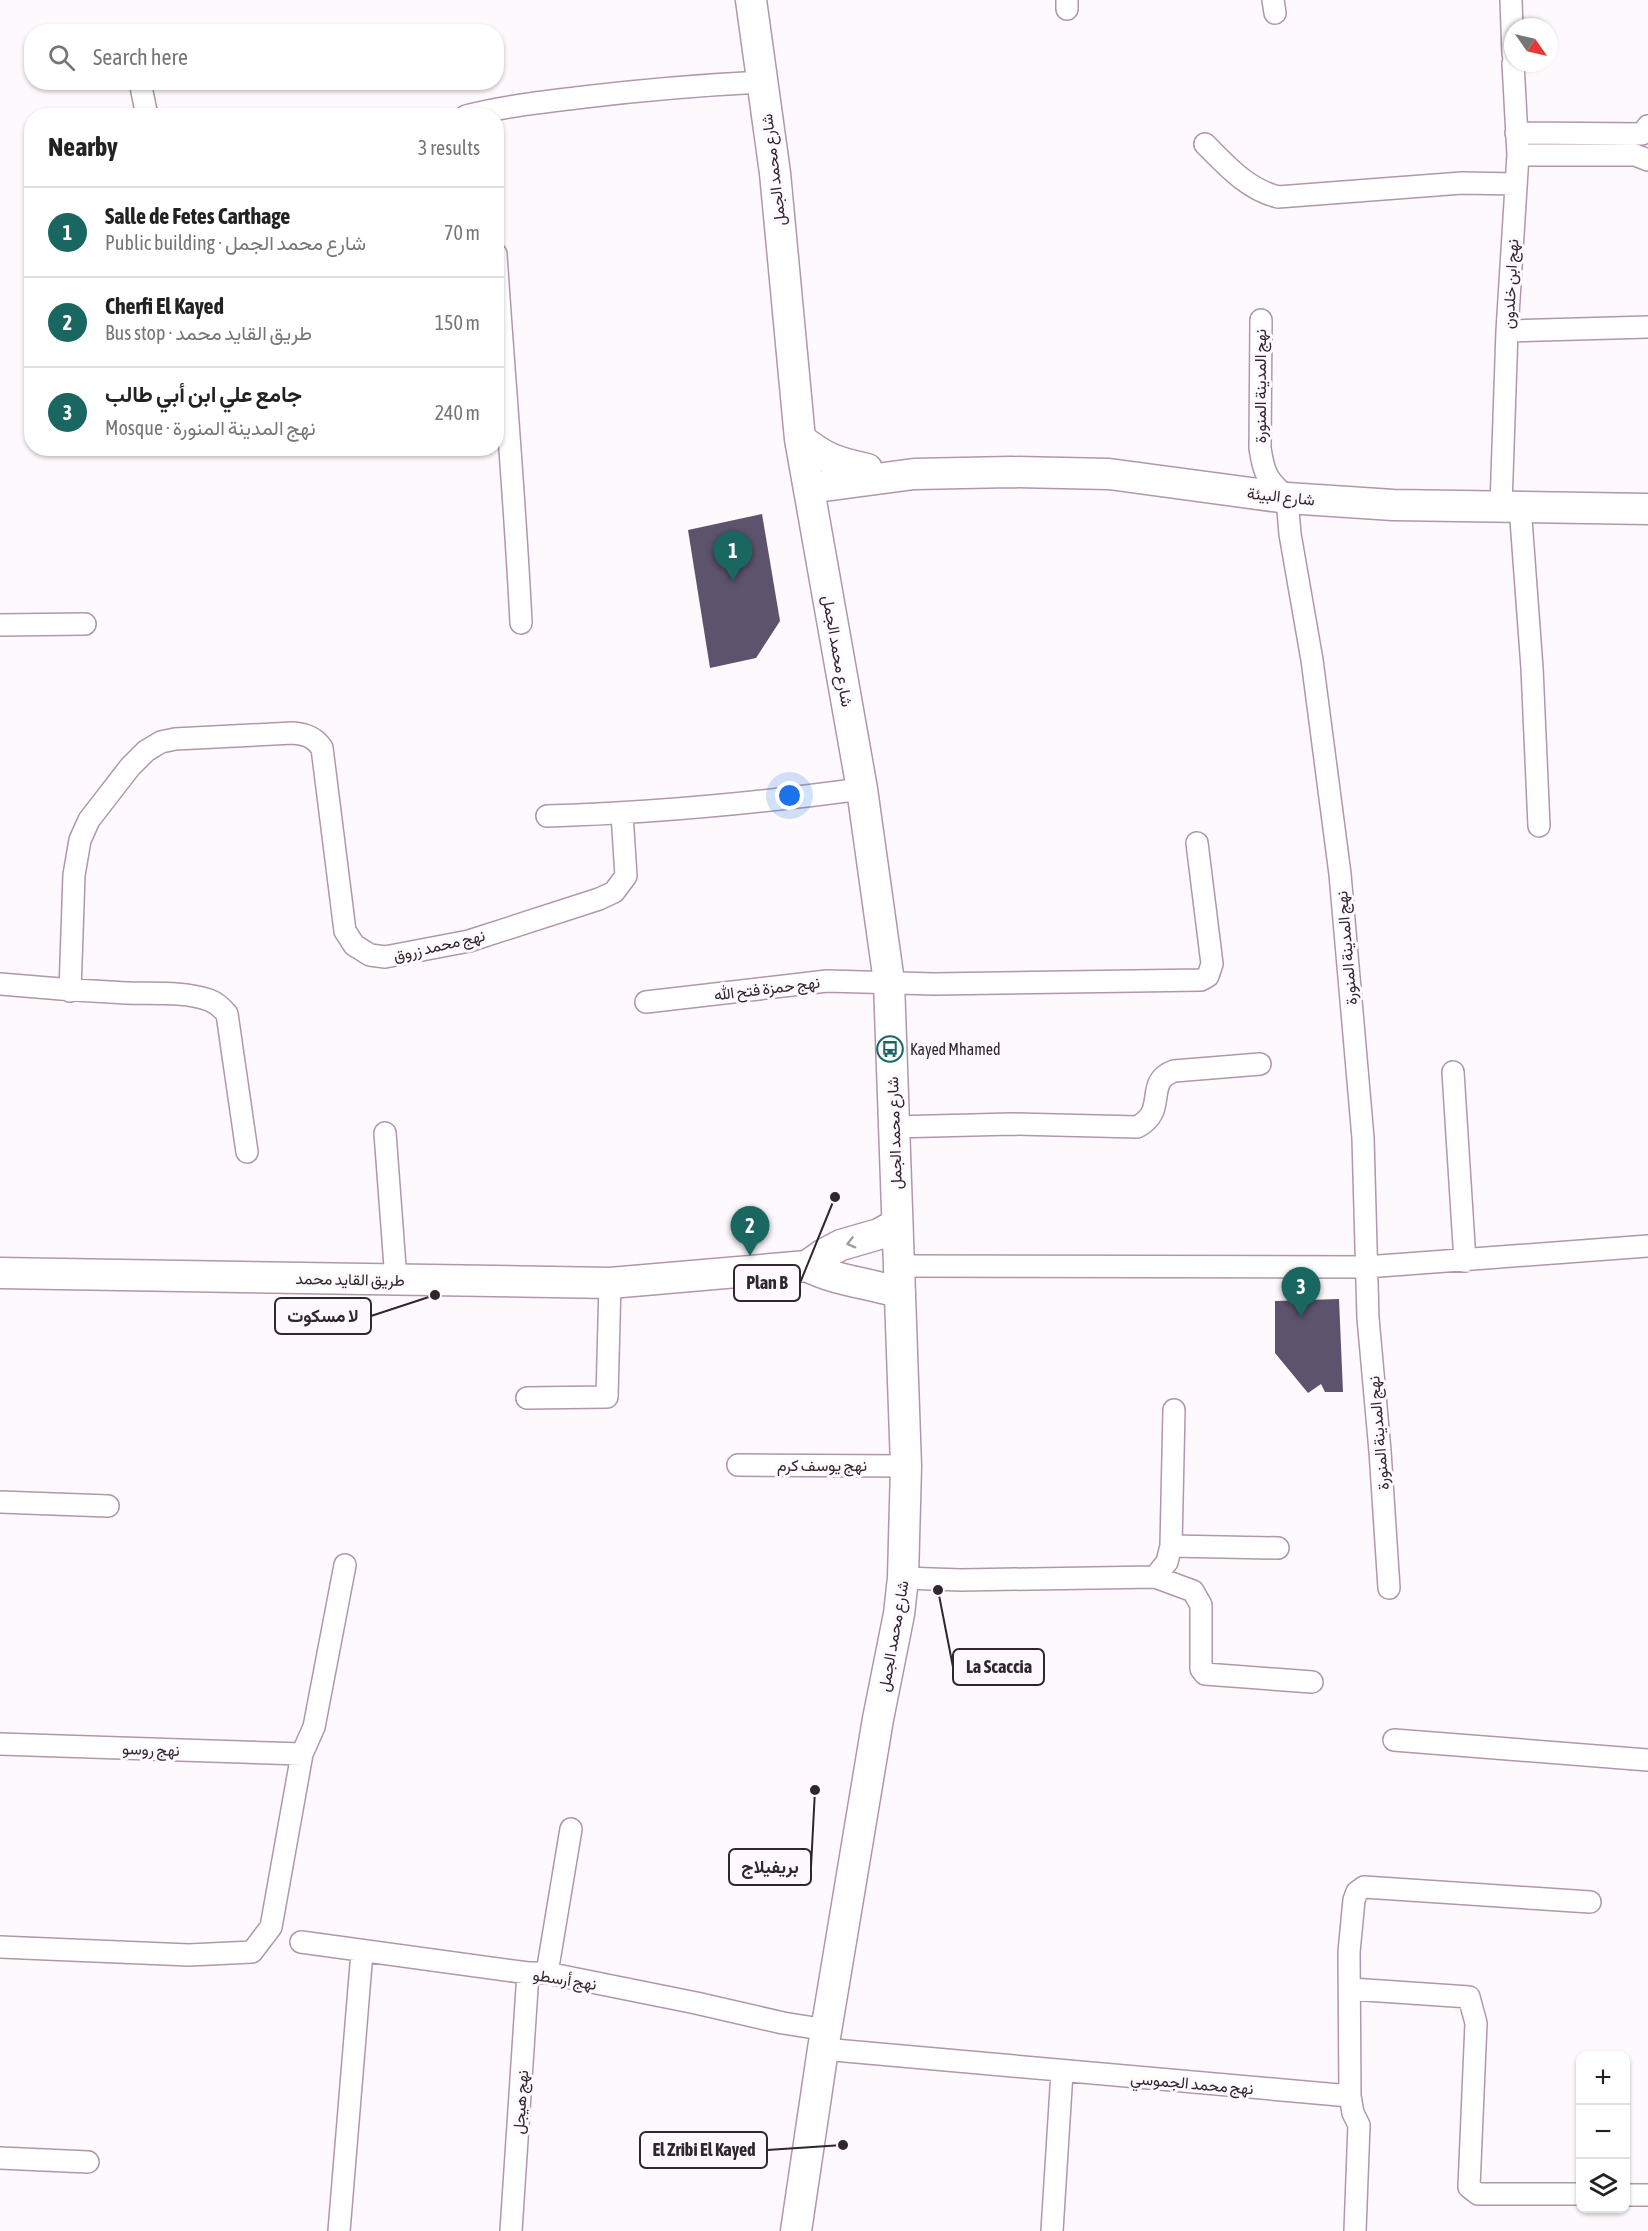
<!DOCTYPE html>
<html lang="en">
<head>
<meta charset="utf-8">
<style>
  body { margin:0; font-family:"Asap Condensed",Vazirmatn,sans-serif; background:#f2f2f2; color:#222 }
  .controls { position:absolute; right:18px; bottom:18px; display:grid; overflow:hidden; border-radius:12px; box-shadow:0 2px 4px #0004 }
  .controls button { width:54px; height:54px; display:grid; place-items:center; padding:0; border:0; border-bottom:2px solid #e0e0e0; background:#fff; color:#222; font:30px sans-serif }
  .compass { position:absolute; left:1504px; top:18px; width:54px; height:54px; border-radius:50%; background:#fff; box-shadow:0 2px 4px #0004; rotate:124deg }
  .you { position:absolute; left:790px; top:796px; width:21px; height:21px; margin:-15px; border:4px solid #fff; border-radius:50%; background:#1a73e8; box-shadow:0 0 0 9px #1a73e833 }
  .badge { display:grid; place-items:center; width:39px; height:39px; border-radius:50%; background:#1a6661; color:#fff; font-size:20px; font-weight:700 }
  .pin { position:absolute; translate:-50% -50px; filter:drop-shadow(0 2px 3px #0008) }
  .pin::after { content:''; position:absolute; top:32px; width:21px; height:18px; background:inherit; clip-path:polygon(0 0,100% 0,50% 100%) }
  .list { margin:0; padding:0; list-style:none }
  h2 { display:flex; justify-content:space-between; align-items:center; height:78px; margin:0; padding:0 24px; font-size:26px }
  h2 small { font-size:20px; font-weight:400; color:#767676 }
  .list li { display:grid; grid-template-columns:39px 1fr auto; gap:18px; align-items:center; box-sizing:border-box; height:90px; padding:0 24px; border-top:2px solid #e0e0e0 }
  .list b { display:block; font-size:22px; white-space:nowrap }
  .list p { margin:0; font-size:20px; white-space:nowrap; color:#767676 }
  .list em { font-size:20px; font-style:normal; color:#767676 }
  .icon { flex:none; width:33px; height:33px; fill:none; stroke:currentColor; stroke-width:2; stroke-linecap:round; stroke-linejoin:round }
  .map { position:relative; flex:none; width:1648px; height:2231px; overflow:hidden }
  .search { position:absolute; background:#fff; box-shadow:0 2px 4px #0004; left:24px; top:24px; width:480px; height:66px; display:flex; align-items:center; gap:15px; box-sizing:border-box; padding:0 21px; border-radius:24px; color:#767676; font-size:22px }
  .panel { position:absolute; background:#fff; box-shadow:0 2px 4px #0004; left:24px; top:108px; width:480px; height:348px; border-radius:24px }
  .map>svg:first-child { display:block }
  .building { fill:#5e536c }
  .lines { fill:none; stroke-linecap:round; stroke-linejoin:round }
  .street-casing { stroke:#b097ab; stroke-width:24 }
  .secondary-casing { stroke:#b097ab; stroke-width:33 }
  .street { stroke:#fff; stroke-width:21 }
  .secondary { stroke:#fff; stroke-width:30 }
  .oneway { stroke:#a29da1 }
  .labels { text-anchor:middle; stroke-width:6; stroke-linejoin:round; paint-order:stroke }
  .street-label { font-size:16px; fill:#30262e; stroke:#fef9fd }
  .poi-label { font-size:16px; fill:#30262e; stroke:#fef9fd; text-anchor:start }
  .leader { fill:none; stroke:#30262e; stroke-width:2 }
  .callout-dot { fill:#30262e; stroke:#fef9fd; stroke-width:2 }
  .callout { fill:#fef9fd; stroke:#30262e; stroke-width:2 }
  .callout-label { font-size:18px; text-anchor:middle; font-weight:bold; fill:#30262e }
</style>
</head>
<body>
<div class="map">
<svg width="1648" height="2231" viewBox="0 0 1648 2231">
  <rect width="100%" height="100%" fill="#fef9fd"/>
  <path class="building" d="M 762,514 L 780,621 L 756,658 L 710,668 L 688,530 Z
    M 1339,1299 L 1343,1392 L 1325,1392 L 1321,1384 L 1308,1393 L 1275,1353 L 1275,1301 Z"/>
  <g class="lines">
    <g class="street-casing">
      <path id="street" d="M 1273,0 L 1275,13
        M 1511,0 L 1513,54
        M 1067,9 L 1067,0
        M 140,82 L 147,116
        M 466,116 C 504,106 544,102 584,97 C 643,90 702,85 762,82
        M 1516,133 L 1642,134 L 1648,126
        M 1205,144 C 1227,166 1247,189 1278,197 L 1462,183 L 1516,184
        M 1518,155 L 1635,155 L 1648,160
        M 496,254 C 504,377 515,500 521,623
        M 1261,320 L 1260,448 C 1264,475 1267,479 1287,498 L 1290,534 L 1312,660 L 1340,874 L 1363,1138 L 1368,1318 L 1380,1451 L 1389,1588
        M 1507,331 L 1648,327
        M 1501,505 L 1507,331 L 1518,155 L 1513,63
        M 1520,506 L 1532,668 L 1539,826
        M 0,625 L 85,624
        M 547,816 C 653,813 757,803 862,789
        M 0,984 C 42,988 84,991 126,993 C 152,994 184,991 209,1000 C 217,1003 222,1008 227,1014 L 247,1152
        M 70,991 L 74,875 L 80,840 L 89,820 L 130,767 L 146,751 L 161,742 L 175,739 L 293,733 C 305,734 315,737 322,748 L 345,931 L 354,945 L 370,955 L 385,957 L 469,941 L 599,899 L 614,892 L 626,876 L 622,814
        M 646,1002 L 827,981 L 934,984 L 1201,980 L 1208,976 L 1212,964 L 1197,843
        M 1453,1072 L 1465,1261
        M 893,1127 L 1012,1124 L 1137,1127 C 1169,1111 1143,1082 1174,1071 L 1260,1064
        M 385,1133 L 396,1280
        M 899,1266 L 1366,1267 L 1648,1246
        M 527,1398 L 607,1397 L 610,1283
        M 738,1465 L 906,1466
        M 0,1502 L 108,1506
        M 1171,1546 L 1278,1548
        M 1155,1577 L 1193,1591 L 1201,1605 L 1201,1669 L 1205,1674 L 1312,1682
        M 903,1578 L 961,1580 L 1155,1577 L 1167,1562 L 1171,1546 L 1174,1410
        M 1394,1740 L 1648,1760
        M 0,1744 L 302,1754
        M 301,1942 L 528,1973 L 547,1973 L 696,2003 L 783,2023 L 827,2030
        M 0,1947 L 189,1955 L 252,1952 L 271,1927 L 302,1754 L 314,1727 L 345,1565
        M 547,1973 L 571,1829
        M 1351,1989 L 1469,1997 L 1476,2023 L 1469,2187 L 1478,2194 L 1580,2194
        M 823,2049 L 1350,2096 L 1349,1952 L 1354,1900 L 1357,1892 L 1364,1887 L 1590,1902
        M 1350,2096 L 1353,2113 L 1359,2125 L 1355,2231
        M 0,2158 L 88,2162
        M 1626,2195 L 1648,2195
        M 339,2231 L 362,1952
        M 511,2231 L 528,1973
        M 1052,2231 L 1062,2072"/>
    </g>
    <g class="secondary-casing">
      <path id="secondary" d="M 751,0 L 775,173 L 800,439 L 862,789 L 889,982 L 906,1466 L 903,1578 L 899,1614 L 878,1719 L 823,2049 L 796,2231
        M 800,439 C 826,459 835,462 867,469
        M 809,488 L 914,474 L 1011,472 L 1109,474 L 1287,498 L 1393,505 L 1648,509
        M 807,1266 C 836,1281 869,1283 900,1293
        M 0,1273 L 610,1283 L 807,1266 L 824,1254 L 841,1245 L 879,1234 L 897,1224"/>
    </g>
    <use href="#street" class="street"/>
    <use href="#secondary" class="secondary"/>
  </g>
  <defs><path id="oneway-chevron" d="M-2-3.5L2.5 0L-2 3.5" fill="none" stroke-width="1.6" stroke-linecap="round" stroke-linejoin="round" transform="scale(1.5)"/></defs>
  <use class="oneway" href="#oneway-chevron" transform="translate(851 1243) rotate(166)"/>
  <defs>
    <g id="bus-ring" transform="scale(1.35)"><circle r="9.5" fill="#fef9fd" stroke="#1a6661" stroke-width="1.5"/><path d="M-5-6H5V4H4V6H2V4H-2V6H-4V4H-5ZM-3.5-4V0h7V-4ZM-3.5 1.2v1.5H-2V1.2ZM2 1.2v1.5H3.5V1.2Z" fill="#1a6661"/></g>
  </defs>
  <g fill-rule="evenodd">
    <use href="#bus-ring" x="890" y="1049"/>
  </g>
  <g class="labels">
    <g class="street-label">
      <text transform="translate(773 170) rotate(-97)" y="6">شارع محمد الجمل</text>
      <text transform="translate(1510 284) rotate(-87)" y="6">نهج ابن خلدون</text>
      <text transform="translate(1260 386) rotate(-90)" y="6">نهج المدينة المنورة</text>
      <text transform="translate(1281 496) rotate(6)" y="6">شارع البيئة</text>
      <text transform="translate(838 651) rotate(80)" y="6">شارع محمد الجمل</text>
      <text transform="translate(439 945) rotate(-13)" y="6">نهج محمد زروق</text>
      <text transform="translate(1346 948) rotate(-95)" y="6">نهج المدينة المنورة</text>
      <text transform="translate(767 988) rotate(-7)" y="6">نهج حمزة فتح الله</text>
      <text transform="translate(894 1133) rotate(-92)" y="6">شارع محمد الجمل</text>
      <text transform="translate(350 1279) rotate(1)" y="6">طريق القايد محمد</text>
      <text transform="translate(1378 1433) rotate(-95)" y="6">نهج المدينة المنورة</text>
      <text x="822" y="1471">نهج يوسف كرم</text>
      <text transform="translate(893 1636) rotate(-80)" y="6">شارع محمد الجمل</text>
      <text transform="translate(151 1749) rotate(2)" y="6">نهج روسو</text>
      <text transform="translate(565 1979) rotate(9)" y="6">نهج أرسطو</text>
      <text transform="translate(1192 2083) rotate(5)" y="6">نهج محمد الجموسي</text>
      <text transform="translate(520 2102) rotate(-86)" y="6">نهج هيجل</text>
    </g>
    <g class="poi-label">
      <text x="910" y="1055">Kayed Mhamed</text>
    </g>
  </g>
  <path class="leader" d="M835 1197L800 1283M435 1295L371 1316M938 1590L953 1667M815 1790L811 1867M843 2145L767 2150"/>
  <g class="callout-dot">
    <circle cx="835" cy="1197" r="6"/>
    <circle cx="435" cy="1295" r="6"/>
    <circle cx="938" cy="1590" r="6"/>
    <circle cx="815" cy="1790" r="6"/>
    <circle cx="843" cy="2145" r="6"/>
  </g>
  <g class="callout">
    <rect x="734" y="1265" width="66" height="36" rx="6"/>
    <rect x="275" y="1298" width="96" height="36" rx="6"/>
    <rect x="953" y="1649" width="91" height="36" rx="6"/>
    <rect x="729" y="1849" width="82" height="36" rx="6"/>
    <rect x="640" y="2132" width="127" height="36" rx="6"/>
  </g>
  <g class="callout-label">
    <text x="767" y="1289">Plan B</text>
    <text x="323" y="1322">لا مسكوت</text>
    <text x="999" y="1673">La Scaccia</text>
    <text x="770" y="1873">بريفيلاج</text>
    <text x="704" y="2156">El Zribi El Kayed</text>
  </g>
</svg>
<div class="controls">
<button>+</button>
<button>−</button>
<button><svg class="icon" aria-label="layers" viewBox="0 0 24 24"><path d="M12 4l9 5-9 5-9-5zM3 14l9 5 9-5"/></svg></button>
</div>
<svg class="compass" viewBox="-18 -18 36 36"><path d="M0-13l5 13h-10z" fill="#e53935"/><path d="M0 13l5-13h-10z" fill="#767676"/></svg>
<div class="you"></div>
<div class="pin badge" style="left:733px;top:581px">1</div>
<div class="pin badge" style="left:750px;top:1256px">2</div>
<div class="pin badge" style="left:1301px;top:1317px">3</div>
<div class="search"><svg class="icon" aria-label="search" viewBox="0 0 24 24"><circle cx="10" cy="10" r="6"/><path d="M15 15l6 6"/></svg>Search here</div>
<section class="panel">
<h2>Nearby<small>3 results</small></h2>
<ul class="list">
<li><span class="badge">1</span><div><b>Salle de Fetes Carthage</b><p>Public building · شارع محمد الجمل</p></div><em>70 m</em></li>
<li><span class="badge">2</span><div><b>Cherfi El Kayed</b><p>Bus stop · طريق القايد محمد</p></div><em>150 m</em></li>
<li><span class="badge">3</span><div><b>جامع علي ابن أبي طالب</b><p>Mosque · نهج المدينة المنورة</p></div><em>240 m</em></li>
</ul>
</section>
</div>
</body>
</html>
